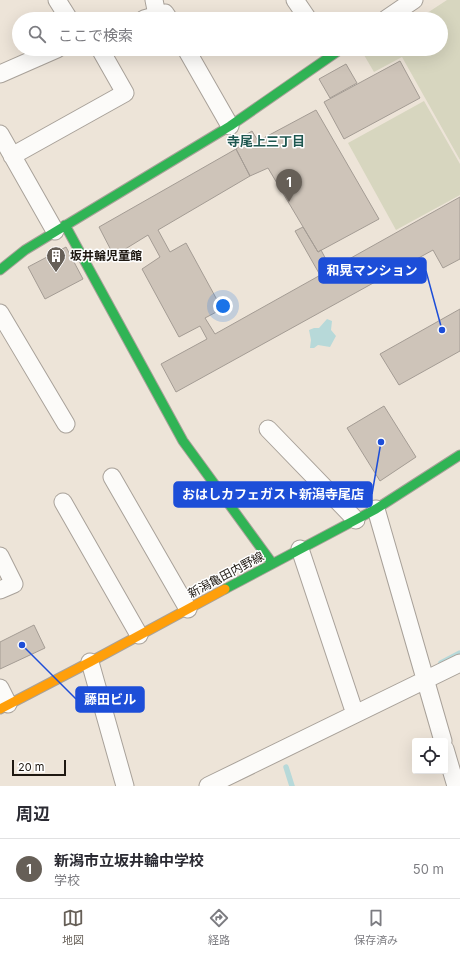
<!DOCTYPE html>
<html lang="ja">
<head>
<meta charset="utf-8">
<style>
  body { margin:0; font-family:Inter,"Noto Sans JP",sans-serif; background:#f2f2f3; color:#2b2b33 }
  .controls { position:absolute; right:12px; bottom:12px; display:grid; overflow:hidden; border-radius:4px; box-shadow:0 4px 16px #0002 }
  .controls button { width:36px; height:36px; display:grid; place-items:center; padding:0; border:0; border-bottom:1px solid #e1e1e2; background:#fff; color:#2b2b33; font:20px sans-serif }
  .scale { position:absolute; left:12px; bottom:10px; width:54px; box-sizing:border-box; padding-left:4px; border:2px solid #1e1811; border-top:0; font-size:11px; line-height:14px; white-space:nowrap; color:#1e1811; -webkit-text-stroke:3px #fff; paint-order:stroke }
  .you { position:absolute; left:223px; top:306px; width:14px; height:14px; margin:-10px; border:3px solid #fff; border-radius:50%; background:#1a73e8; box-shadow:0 0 0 6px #1a73e833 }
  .badge { display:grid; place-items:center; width:26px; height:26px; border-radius:50%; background:#665f57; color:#fff; font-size:13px; font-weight:700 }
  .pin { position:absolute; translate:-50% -33px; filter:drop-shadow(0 1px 2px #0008) }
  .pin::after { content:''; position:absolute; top:21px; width:14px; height:12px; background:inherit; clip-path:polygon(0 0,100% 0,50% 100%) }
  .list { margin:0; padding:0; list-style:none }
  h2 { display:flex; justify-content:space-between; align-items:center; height:52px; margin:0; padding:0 16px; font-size:17px }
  h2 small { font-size:13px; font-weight:400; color:#7c7c81 }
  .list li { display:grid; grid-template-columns:26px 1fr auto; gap:12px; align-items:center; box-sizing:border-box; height:60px; padding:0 16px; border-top:1px solid #e1e1e2 }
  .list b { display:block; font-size:15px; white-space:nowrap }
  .list p { margin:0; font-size:13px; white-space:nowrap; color:#7c7c81 }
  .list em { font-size:13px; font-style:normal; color:#7c7c81 }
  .icon { flex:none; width:22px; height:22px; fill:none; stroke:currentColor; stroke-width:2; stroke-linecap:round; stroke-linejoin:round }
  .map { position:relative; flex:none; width:460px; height:786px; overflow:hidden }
  .search { position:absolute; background:#fff; box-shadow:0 4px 16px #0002; left:12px; right:12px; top:12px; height:44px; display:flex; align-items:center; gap:10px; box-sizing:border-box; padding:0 14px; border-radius:22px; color:#7c7c81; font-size:15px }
  .sheet { height:112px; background:#fff }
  nav { display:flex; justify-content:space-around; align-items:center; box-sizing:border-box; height:56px; border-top:1px solid #e1e1e2; background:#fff; font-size:11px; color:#7c7c81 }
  nav a { display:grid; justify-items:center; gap:2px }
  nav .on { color:#665f57 }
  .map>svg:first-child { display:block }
  .green { fill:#d7d6bf }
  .water { fill:#b7d9d9 }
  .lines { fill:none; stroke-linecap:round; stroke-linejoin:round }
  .stream { stroke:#b7d9d9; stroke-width:5.5 }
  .building { fill:#cec4b9; stroke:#a49c94 }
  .street-casing { stroke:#a8a199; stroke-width:19 }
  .fast-casing { stroke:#a8a199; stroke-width:11 }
  .slow-casing { stroke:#a8a199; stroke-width:11 }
  .street { stroke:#fcfbf9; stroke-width:17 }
  .fast { stroke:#30b455; stroke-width:9 }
  .slow { stroke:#ff9f0a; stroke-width:9 }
  .labels { text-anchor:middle; stroke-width:3; stroke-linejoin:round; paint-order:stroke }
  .poi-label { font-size:12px; font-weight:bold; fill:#1e1811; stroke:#fff; text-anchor:start }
  .street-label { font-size:12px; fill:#1e1811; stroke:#fff }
  .neighbourhood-label { font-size:13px; font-weight:bold; fill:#1e5750; stroke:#fff }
  .leader { fill:none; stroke:#1d4ed8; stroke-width:1.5 }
  .callout-dot { fill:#1d4ed8; stroke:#fff; stroke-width:1.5 }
  .callout { fill:#1d4ed8; stroke:#1d4ed8; stroke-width:1.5 }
  .callout-label { font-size:13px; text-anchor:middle; font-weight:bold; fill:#fff }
</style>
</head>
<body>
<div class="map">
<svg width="460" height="786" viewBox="0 0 460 786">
  <rect width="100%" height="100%" fill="#ede4d8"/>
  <path class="green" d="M 447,0 L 460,0 L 460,160 L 402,57 L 374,72 L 364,55 L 373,49 L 441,49 L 441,19 L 418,19 Z
    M 424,101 L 460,164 L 460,195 L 396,230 L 348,143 Z"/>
  <path class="water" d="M 327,319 L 332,321 L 331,330 L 336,336 L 330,347 L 318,345 L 314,348 L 310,348 L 311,340 L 309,330 L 314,328 L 319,328 Z"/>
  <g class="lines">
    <path class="stream" d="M 441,663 L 460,653
      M 286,767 L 292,786"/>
  </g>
  <path class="building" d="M 400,61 L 420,98 L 344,139 L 324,102 Z
    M 346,64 L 357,83 L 330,98 L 319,79 Z
    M 316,110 L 379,219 L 318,252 L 268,168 L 250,176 L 236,149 L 240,146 L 237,140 L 252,131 L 258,141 Z
    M 236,149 L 250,176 L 158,230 L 170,252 L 186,243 L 222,309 L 205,318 L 215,334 L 460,197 L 460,259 L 443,268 L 433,250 L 176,392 L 161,364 L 207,339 L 200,326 L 179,337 L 142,269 L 160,257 L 148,235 L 114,256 L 99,227 Z
    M 303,227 L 318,252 L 321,250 L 331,269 L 320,275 L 295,231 Z
    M 66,247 L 83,279 L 45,299 L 28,267 Z
    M 460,309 L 460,351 L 399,385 L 380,354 Z
    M 384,406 L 416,457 L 380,481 L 347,428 Z
    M 34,625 L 45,648 L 0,669 L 0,642 Z"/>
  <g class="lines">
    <g class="street-casing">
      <path id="street" d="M 57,0 L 69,19
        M 154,0 L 157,15
        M 295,0 L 308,19
        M 144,19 L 165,13 L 169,19
        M 386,19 L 414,0
        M 186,49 L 230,126
        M 0,74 L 57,49
        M 0,134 L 55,231
        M 12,156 L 125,93 L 100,49
        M 0,313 L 66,424
        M 268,429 L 356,520
        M 112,477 L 188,609
        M 63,502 L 139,635
        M 376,509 L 443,741
        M 300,549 L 355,714
        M 0,556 L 14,584 L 0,590
        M 90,662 L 125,786
        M 0,688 L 8,704
        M 445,749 L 456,786
        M 208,786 L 460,663"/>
    </g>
    <g class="fast-casing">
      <path id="fast" d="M 65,225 L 183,441 L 272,563
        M 0,270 L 25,250 L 230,126 L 341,49
        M 225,589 L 376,509 L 460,455"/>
    </g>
    <g class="slow-casing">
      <path id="slow" d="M 0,709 L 90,662 L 225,589"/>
    </g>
    <use href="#street" class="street"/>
    <use href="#fast" class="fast"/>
    <use href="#slow" class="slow"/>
  </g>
  <defs>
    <g id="building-pin" transform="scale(1)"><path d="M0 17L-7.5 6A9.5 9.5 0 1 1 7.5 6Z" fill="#665f57" stroke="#fff"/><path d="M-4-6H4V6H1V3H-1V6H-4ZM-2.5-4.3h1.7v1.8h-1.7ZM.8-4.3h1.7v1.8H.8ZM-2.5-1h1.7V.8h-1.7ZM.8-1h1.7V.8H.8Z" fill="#fff"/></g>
  </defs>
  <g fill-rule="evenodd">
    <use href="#building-pin" x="56" y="256"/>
  </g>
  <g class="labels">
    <g class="poi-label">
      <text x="70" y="260">坂井輪児童館</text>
    </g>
    <g class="street-label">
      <text transform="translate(226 575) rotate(-28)" y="4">新潟亀田内野線</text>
    </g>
    <g class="neighbourhood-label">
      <text x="266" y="146">寺尾上三丁目</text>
    </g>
  </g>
  <path class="leader" d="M442 330L426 271M381 442L372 494M22 645L76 699"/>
  <g class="callout-dot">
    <circle cx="442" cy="330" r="4"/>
    <circle cx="381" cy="442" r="4"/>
    <circle cx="22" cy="645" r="4"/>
  </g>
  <g class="callout">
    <rect x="319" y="258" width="107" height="25" rx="4"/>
    <rect x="174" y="482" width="198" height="25" rx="4"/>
    <rect x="76" y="687" width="68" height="25" rx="4"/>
  </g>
  <g class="callout-label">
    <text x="372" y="275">和晃マンション</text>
    <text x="273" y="499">おはしカフェガスト新潟寺尾店</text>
    <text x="110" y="704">藤田ビル</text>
  </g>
</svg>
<div class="controls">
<button><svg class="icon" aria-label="locate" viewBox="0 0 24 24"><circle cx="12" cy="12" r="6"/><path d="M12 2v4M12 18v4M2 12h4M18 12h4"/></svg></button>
</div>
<div class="scale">20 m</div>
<div class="you"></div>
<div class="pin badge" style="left:289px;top:202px">1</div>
<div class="search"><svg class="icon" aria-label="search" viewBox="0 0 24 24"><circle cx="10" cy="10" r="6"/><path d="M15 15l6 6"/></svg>ここで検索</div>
</div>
<section class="sheet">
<h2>周辺<small></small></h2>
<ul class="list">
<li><span class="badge">1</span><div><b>新潟市立坂井輪中学校</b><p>学校</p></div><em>50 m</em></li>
</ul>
</section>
<nav>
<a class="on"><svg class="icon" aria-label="map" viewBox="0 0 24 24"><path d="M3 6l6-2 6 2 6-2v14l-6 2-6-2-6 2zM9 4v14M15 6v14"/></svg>地図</a>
<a><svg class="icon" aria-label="directions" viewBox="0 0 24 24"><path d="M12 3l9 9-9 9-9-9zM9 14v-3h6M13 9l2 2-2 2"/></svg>経路</a>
<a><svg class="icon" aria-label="saved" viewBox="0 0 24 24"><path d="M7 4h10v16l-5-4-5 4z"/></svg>保存済み</a>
</nav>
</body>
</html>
